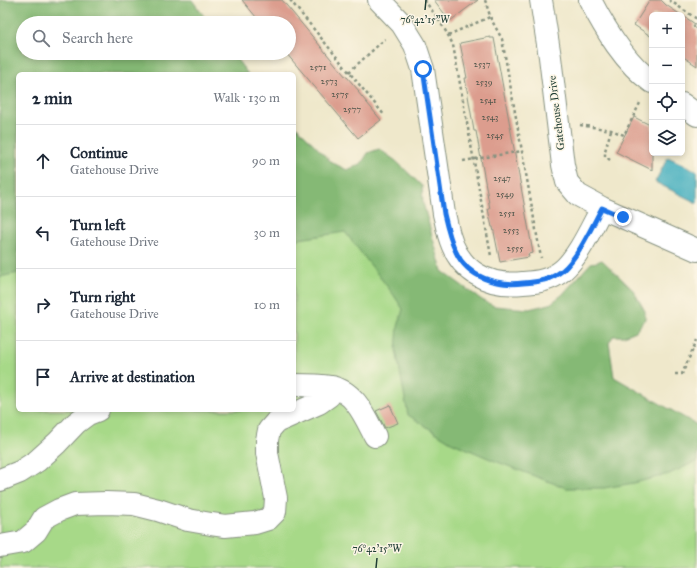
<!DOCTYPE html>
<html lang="en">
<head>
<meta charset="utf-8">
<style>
  body { margin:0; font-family:"IM FELL Great Primer",serif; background:#f2f2f3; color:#1f2937 }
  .controls { position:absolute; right:12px; top:12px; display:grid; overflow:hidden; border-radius:6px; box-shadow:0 2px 6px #0003 }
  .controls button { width:36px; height:36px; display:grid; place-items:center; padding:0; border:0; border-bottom:1px solid #e0e1e3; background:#fff; color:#1f2937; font:20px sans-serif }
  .stop { position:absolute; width:12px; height:12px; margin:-9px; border:3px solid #1a73e8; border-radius:50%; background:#fff }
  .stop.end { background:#1a73e8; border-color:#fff; box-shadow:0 1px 4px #0008 }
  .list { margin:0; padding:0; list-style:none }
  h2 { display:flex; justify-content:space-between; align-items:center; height:52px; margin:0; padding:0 16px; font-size:17px }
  h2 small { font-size:13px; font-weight:400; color:#747a83 }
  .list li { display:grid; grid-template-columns:26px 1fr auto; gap:12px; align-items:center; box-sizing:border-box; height:72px; padding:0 16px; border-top:1px solid #e0e1e3 }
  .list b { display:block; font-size:15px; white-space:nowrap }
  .list p { margin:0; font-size:13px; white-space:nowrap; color:#747a83 }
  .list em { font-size:13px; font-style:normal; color:#747a83 }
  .icon { flex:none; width:22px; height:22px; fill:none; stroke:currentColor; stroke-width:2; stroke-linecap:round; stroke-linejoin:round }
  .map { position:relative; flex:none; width:697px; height:568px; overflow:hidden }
  .search { position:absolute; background:#fff; box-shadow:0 2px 6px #0003; left:16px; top:16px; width:280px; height:44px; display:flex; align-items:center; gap:10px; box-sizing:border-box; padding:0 14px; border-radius:22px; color:#747a83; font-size:15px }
  .panel { position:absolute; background:#fff; box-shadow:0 2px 6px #0003; left:16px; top:72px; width:280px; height:340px; border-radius:6px }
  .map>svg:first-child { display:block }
  .green { fill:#a7d988; stroke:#638b5e }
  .forest { fill:#85b974; stroke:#527b54 }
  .water { fill:#40adbe; stroke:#307579 }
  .building { fill:#dc9d8e }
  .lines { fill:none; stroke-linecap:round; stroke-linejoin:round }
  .minor-casing { stroke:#879280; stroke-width:24 }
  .path { stroke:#879280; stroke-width:2.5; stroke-dasharray:3 3; stroke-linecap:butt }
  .minor { stroke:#fff; stroke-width:22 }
  .route { stroke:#1a73e8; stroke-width:5 }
  .ticks { fill:none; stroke:#1f3d34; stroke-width:1.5 }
  .labels { text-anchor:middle; stroke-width:3; stroke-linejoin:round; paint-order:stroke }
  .number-label { font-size:9px; fill:#4e554a }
  .street-label { font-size:11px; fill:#1f3d34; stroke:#fcf5e5 }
  .ticks-label { font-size:10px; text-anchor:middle; fill:#1f3d34; stroke:#fcf5e5; stroke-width:3; stroke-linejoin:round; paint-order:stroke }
</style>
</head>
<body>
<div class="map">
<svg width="697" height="568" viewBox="0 0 697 568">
  <rect width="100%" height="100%" fill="#fcf5e5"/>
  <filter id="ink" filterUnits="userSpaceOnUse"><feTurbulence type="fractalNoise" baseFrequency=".025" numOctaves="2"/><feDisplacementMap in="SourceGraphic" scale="8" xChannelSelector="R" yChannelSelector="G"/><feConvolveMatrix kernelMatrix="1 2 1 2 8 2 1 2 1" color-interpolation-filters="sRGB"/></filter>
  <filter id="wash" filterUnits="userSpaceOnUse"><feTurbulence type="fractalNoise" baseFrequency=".012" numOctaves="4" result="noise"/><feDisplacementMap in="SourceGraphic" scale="16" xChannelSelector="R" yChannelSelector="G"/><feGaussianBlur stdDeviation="0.9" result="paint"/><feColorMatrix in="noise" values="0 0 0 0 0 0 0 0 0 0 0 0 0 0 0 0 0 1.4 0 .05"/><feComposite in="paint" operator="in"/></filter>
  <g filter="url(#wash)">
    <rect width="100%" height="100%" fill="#efe8cb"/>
    <path class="green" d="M 0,0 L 23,23 L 23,53 L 18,74 L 18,410 L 294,410 L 294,145 L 492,322 L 697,435 L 697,568 L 0,568 Z"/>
    <path class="forest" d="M 0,0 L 192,0 L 209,23 L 23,23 L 23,53 L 232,53 L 248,74 L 18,74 L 18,273 L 0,277 Z
      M 294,124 L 331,162 L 347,170 L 361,164 L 368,153 L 379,149 L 396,161 L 422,186 L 423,203 L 442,271 L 482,300 L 494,306 L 529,309 L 550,304 L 562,295 L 591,263 L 597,262 L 602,260 L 633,290 L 645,311 L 645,319 L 636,331 L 624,336 L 613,336 L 609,343 L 614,377 L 697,425 L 697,461 L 669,474 L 634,483 L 604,488 L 566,488 L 495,461 L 451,442 L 408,415 L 396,350 L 398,327 L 403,309 L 393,294 L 345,232 L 299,239 L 294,239 Z"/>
    <path class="water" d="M 668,157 L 697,171 L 697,203 L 655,182 Z"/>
    <g id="blocks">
      <path class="building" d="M 242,0 L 282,0 L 346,77 L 347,77 L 359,91 L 358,92 L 381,120 L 358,138 L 286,53 L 289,53 L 289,23 L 261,23 Z
        M 434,0 L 478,0 L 450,21 Z
        M 650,0 L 661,0 L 666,5 L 681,15 L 652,15 L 652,37 L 634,25 Z
        M 682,15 L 695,24 L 693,27 L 697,30 L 697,66 L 682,56 Z
        M 490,37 L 490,38 L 494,38 L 533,253 L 528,254 L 529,257 L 500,262 L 493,227 L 492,227 L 488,209 L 490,209 L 476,131 L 474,131 L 465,78 L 467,78 L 460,43 Z
        M 634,117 L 652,126 L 652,170 L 616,152 Z
        M 390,405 L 398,423 L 385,428 L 376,411 Z"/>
    </g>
  </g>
  <g filter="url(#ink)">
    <use href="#blocks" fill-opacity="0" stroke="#879280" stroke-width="1"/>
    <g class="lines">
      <g class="minor-casing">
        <path id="minor" d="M 379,0 L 402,24 L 415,45 L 423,69 L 444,214 C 446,221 447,228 449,235 C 459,271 487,287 523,283 C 539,282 551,280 563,270 C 579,256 592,226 602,208
          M 541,0 L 550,57 L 563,165 L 567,182 L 578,195 L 602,208 L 697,250
          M 590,0 C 605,29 625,63 652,82
          M 682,104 L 697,115
          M 294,385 C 306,385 319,385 331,387 C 355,391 365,417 375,436
          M 0,480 L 20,472 L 37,461 L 57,443 L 76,423 L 88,414 L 98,410
          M 0,546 L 23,542 L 36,531 L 44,518 L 59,510 L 75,504 L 106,503 L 134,504 L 158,510 L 188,520 L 211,524 L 225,526 L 255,523 L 268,519 L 275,512 L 276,498 L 267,453 L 267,440 L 269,430 L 276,422 L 319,403 L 329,396 L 332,387"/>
      </g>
      <path class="path" d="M 290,0 L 385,116
        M 424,0 C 435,14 445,28 453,45 L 491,256
        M 485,0 L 491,19 L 502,39 L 541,258
        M 669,0 L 697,19
        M 448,35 L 490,17
        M 349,72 L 385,39
        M 580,125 L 611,130 L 624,135 L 641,101
        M 610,160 L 605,156 L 605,151 L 611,130
        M 463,161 L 522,151
        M 675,374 L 682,374 L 697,340"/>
      <use href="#minor" class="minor"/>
    </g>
  </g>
  <g class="lines" filter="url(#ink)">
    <path class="route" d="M 423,69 L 444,214 C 447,227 450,240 456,252 C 468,278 497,286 523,283 C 539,282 551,280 563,270 C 579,256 592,226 602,208 L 623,217"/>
  </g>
  <path class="ticks" d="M 425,10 L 426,0M 376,568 L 377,558"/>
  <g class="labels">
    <g class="number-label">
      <text x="482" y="67">2537</text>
      <text x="318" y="70">2571</text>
      <text x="329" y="84">2573</text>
      <text x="484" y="85">2539</text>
      <text x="340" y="97">2575</text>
      <text x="488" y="103">2541</text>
      <text x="352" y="112">2577</text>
      <text x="490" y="120">2543</text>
      <text x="495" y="138">2545</text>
      <text x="502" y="181">2547</text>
      <text x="505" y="197">2549</text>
      <text x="507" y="216">2551</text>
      <text x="511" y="233">2553</text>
      <text x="515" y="251">2555</text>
    </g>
    <g class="street-label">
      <text transform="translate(556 113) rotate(-97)" y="4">Gatehouse Drive</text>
    </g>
  </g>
  <g class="ticks-label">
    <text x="425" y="23">76°42'15"W</text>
    <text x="377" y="552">76°42'15"W</text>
  </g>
</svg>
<div class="controls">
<button>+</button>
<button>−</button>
<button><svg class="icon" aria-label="locate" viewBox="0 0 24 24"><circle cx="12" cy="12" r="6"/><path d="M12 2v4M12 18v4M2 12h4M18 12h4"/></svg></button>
<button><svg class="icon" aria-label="layers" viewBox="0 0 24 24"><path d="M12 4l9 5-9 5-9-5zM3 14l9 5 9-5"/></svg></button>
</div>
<div class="stop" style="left:423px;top:69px"></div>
<div class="stop end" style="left:623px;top:217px"></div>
<div class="search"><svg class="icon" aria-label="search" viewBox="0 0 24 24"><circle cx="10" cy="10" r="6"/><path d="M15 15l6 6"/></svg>Search here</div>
<section class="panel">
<h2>2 min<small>Walk · 130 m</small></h2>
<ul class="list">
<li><svg class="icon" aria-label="ahead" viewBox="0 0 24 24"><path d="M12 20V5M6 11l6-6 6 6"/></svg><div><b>Continue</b><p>Gatehouse Drive</p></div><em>90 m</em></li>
<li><svg class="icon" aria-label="left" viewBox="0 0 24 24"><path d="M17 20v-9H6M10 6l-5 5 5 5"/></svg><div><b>Turn left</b><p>Gatehouse Drive</p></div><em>30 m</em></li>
<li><svg class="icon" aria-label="right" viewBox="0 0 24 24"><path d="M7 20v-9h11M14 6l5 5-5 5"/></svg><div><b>Turn right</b><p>Gatehouse Drive</p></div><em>10 m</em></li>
<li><svg class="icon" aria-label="arrive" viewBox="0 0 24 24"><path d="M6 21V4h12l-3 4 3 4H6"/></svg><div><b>Arrive at destination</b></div></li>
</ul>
</section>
</div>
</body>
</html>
